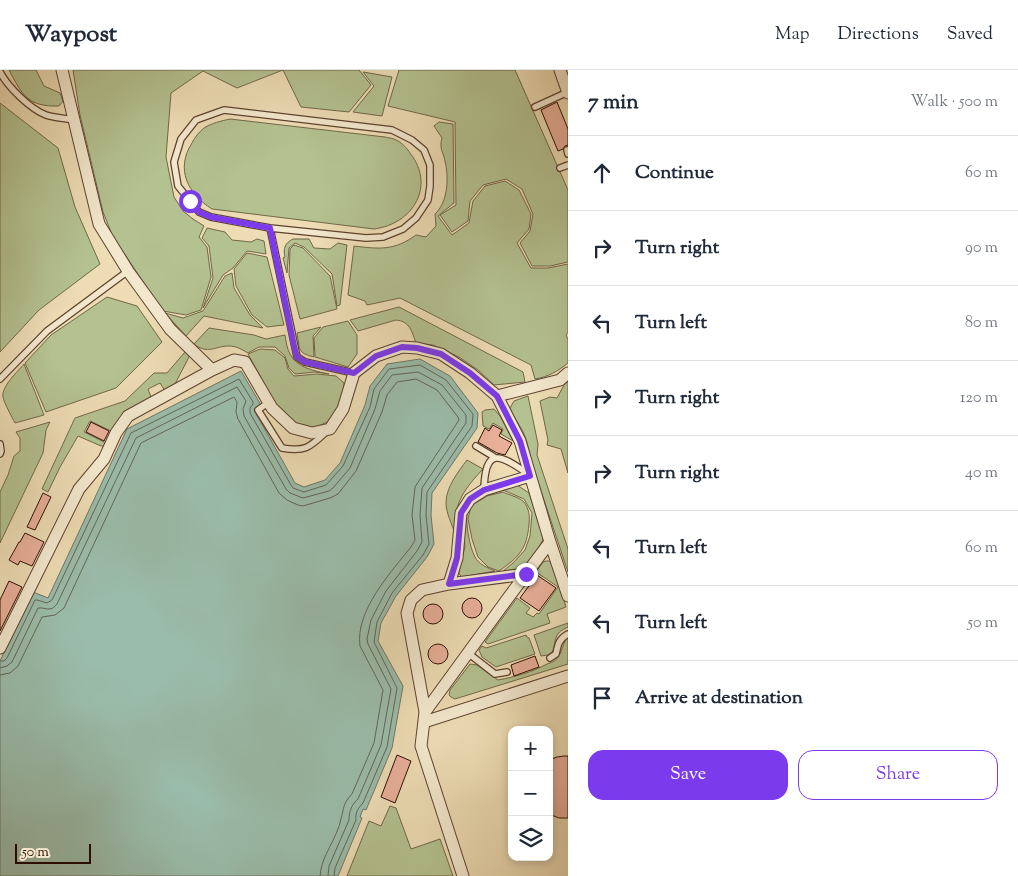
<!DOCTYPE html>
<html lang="en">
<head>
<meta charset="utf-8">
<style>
  body { margin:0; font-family:"Sorts Mill Goudy",serif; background:#f2f2f3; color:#1f2937 }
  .controls { position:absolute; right:15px; bottom:15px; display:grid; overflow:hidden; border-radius:10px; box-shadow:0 2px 8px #0003 }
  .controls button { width:45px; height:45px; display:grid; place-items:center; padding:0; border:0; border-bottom:1px solid #e0e1e3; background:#fff; color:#1f2937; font:25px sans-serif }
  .scale { position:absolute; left:15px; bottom:12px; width:76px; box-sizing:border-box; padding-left:5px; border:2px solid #2e0d02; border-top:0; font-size:14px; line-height:18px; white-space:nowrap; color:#2e0d02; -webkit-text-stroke:4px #f3e8ce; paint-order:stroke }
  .stop { position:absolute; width:15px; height:15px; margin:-11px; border:4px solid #7c3aed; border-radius:50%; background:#fff }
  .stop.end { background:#7c3aed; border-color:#fff; box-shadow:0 1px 5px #0008 }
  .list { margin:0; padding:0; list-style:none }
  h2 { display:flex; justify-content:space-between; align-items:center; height:65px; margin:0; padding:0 20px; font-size:21px }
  h2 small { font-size:16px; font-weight:400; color:#747a83 }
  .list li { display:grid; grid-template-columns:32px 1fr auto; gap:15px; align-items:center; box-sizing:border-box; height:75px; padding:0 20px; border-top:1px solid #e0e1e3 }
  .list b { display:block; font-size:19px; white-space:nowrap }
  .list em { font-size:16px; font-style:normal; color:#747a83 }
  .actions { display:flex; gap:10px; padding:15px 20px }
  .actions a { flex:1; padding:11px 0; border:1px solid #7c3aed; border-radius:15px; text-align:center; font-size:18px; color:#7c3aed }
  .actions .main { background:#7c3aed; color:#fff }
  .icon { flex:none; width:28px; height:28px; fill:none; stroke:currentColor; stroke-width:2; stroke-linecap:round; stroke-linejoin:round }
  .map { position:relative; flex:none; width:568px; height:806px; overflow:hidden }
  header { display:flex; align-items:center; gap:30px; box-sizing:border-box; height:70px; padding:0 25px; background:#fff; border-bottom:1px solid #e0e1e3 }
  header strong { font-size:24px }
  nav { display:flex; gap:28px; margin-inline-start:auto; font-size:18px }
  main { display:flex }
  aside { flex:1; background:#fff }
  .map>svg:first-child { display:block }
  .green { fill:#b4c190; stroke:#716749 }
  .water { fill:#9abcaa; stroke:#6f7667 }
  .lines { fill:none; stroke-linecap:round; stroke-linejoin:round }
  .shore { stroke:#646456; stroke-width:1 }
  .building { fill:#e8af99; stroke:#2e0d02 }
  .lane-casing { stroke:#5e412e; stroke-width:8 }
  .street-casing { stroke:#5e412e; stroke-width:13 }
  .lane { stroke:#f3e8ce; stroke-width:5.5 }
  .street { stroke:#f3e8ce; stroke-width:11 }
  .route { stroke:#7c3aed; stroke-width:6 }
</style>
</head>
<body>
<header>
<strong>Waypost</strong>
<nav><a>Map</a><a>Directions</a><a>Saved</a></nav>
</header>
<main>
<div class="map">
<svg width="568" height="806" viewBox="0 0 568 806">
  <rect width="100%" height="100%" fill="#eddcb4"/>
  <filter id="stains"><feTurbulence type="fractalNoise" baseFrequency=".004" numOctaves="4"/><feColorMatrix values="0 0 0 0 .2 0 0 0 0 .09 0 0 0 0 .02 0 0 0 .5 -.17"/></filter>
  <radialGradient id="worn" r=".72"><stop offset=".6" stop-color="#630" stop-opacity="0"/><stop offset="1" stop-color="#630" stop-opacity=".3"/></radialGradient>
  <path class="green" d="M 9,0 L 36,0 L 44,16 L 60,23 L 63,31 L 59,36 C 28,37 22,25 9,0 Z
    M 73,0 L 359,0 L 371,15 L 349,42 L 301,37 L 283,0 L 237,18 L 203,1 L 171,23 L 166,87 L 174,127 L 183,141 L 193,149 L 204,156 L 199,167 L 207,177 L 211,207 L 201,240 L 186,245 L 163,241 L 113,167 L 103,142 L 80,45 Z
    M 399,0 L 515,0 L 568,120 L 568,192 L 550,196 L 532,196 L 520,173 L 530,161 L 533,144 L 522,119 L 506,109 L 483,115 L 470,131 L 468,151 L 452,162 L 440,145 L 456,135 L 455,52 L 388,36 Z
    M 363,2 L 392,7 L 382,46 L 353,42 L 374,16 Z
    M 0,33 L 58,78 L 75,137 L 100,194 L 39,240 L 0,282 Z
    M 230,49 L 385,67 C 388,68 393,68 396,70 C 401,72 407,78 410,83 C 436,116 413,154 374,159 L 212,139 C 188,124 175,99 192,73 C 195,67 199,62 204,58 C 212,53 221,51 230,49 Z
    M 439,52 L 453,54 L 454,133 L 438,146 L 452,165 L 469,153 L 473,131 L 485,116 L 505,111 L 519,120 L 531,144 L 529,159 L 517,173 L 531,198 L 548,198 L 568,194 L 568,262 L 566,265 L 568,269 L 568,293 C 558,301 548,307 535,309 L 531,295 L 400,228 L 367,235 L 365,231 L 348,225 L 354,176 C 379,179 394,181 416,165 L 426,167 L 436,156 L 435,144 C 448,132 449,108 445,91 C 443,81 439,79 442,68 L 434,56 Z
    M 207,158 L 225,162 L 232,170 L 251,172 L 257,169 L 264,171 L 266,184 L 247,181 L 233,198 L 223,205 L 203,238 L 213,208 L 209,176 L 202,168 Z
    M 293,169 L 309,169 L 314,178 L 330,179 L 338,173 L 347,175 L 340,235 L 337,236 L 332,204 L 304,177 L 295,173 L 289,178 L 287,203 L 283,188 L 285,187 C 283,178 285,173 293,169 Z
    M 294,175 L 303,178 L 330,206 L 337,239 L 300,249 L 289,205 L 290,179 Z
    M 247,183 L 267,187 L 284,255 L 267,257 L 252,245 L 236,216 L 234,199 Z
    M 232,203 L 234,218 L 250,245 L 263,258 L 204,246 L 186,266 L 165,243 L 183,248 L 203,241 L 225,206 Z
    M 107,227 L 137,236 L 162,272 L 116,318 L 46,342 L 25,293 L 51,265 Z
    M 399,237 L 523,302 L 525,312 L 494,315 L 478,300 L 459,287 L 433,275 L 416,273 C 412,262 410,251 396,250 L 358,261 L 350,250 Z
    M 348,251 L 357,265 L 357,284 L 348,297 L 315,287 L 314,268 L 323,257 Z
    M 321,257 L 313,266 L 314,287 C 297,283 300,279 297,263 Z
    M 209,258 L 254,265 L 266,269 L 285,265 C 286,271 287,279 290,284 C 297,298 315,301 329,304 L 315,302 L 295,304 L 289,298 L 285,286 L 275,277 L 259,277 L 248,283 C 241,279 236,276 229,276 C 215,276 208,285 194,274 Z
    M 260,279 L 275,280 L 285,288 L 288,299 L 294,306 L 317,304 L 336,306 L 344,313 L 344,324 L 336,342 L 327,352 L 315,358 L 302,357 L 290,350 L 277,337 L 248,284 Z
    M 185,282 L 190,285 L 175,314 L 165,321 L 160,313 L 148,319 L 151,327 L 111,361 L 90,351 L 84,362 L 106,373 L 104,376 L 101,376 L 78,366 L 60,397 L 48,422 L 42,419 L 75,348 L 125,331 L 154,303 L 167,303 Z
    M 24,294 L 44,345 L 15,353 C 12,347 4,333 3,327 C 1,317 18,301 24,294 Z
    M 568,310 L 568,403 L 561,379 L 547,375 L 548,370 L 540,331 L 550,327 L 557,328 L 564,315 Z
    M 528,326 L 538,374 L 537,385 L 568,479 L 568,502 L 531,391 C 529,380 527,369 522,360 C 518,352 513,347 510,338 L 514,331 Z
    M 494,339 L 500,346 L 513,371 L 501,364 L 503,359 L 493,353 L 489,359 L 483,356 L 482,342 L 485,340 Z
    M 50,352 L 46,360 L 43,383 L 0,473 L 0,422 L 8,405 L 14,386 L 20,381 L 20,368 L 16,362 Z
    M 467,390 L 483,399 C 471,412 459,425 456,443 C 455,450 455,457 455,464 C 452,454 446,443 446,433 C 446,417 458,402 467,390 Z
    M 517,415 L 529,423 L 544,468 C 538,478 532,494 520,498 C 515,500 508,500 503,501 L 513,493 L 525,480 L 530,466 L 532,443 L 524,429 L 503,420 Z
    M 503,422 C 509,425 519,427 524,432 C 529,439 530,446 529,454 C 527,479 519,487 499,501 L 488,497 L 478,487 L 472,469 L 468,449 L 471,436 L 487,426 Z
    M 467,443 C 466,454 469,476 475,487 C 478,494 488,498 495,501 L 462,507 L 459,504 L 459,498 L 465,477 L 463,459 Z
    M 546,491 L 549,491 L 552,494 L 566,537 L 547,544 L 550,553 L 488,574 L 485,572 L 517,528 L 530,538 L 526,543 L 533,547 L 537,543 L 539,544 L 558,517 L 536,502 L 543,492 Z
    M 568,553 L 568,557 C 554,563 556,569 553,581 L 548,585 L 541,586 L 534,565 Z
    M 526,565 L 527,567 L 529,568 L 535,584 L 496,597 L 482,587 L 479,580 L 482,576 L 486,578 Z
    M 568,567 L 568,594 L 455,629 L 451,627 L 449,625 L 450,620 L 470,594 L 477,595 L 498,610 C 515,607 532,602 547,594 C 552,592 555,592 557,588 C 563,582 562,573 568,567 Z
    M 390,736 L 396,738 L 411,779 L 440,769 L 453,806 L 347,806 L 369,751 L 381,756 Z"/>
  <path class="water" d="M 420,289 L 450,306 L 478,343 L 477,358 L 432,423 L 431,445 L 434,474 L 427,487 L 396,526 L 381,553 L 378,571 L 403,616 L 392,678 L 366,740 L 363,739 L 360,747 L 362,748 L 338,806 L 0,806 L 0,591 L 33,522 L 48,528 L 127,359 L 241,301 L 261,335 L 254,340 L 295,413 L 304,417 L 325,410 L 340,393 L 365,335 L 370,316 L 387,294 Z"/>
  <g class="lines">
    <path class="shore" d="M 0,591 L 4,591 L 7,588 L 35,530 L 37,530 L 47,533 L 52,530 L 131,363 L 239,309 L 253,332 L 253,334 L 250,338 L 250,343 L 291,415 L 293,418 L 304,422 L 326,415 L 343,396 L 370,337 L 374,319 L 389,299 L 420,295 L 446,310 L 473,344 L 472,356 L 427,422 L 426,445 L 429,474 L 423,485 L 392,523 L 377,552 L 374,572 L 397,618 L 387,677 L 363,733 C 358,738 355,743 356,750 L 335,798 L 334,806
      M 0,598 L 7,596 L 12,592 L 38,538 C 46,537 50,543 57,534 L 136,368 L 237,317 L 246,331 L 243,339 L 244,346 L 286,419 L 290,423 L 303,428 L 329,421 L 333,418 L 350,398 L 375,339 L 380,321 L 392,305 L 418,302 L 442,315 L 466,345 L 466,353 L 422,418 L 420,445 L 422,472 L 417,481 L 386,521 L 371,550 L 367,569 L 368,574 L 391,619 L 381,675 L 358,729 C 352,734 349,741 349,750 L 329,796 L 328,806
      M 0,605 L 10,603 L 18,596 L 42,547 L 55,545 L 64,538 L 141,373 L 234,327 L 237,332 L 236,342 L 238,349 L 279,423 L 287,430 L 298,435 L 303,436 L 330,428 L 338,424 L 356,401 L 382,342 L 387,325 L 397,312 L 416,309 L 437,320 L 458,347 L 459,350 L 415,417 L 412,445 L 415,470 L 411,477 C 391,502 355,541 360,576 L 383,620 L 374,673 L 352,724 C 343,733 344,738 341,749 C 337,769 321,786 320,806"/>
  </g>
  <path class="building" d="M 557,32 L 568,59 L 568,75 L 565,76 L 563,79 L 558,81 L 541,40 Z
    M 91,352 L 109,361 L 104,371 L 86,362 Z
    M 493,355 L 502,360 L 499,366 L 512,373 L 505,385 L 497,383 L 478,372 L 485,358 L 489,361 Z
    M 43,423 L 51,427 L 35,460 L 27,457 Z
    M 25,463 L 44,472 L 32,496 L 20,491 L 18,495 L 9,490 L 19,472 L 20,472 Z
    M 537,505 L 556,518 L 539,541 L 520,528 Z
    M 9,511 L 22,517 L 0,561 L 0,530 Z
    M462 538a10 10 0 1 1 20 0a10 10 0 1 1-20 0Z
    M423 544a10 10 0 1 1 20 0a10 10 0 1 1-20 0Z
    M428 584a10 10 0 1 1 20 0a10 10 0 1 1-20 0Z
    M 535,586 L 539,597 L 514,606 L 511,595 Z
    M 397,685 L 411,691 L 395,733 L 381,727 Z
    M 564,686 L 568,686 L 568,748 L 559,748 L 549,744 L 549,690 L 557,687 Z"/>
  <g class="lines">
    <g class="lane-casing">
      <path id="lane" d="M 0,2 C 8,17 30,39 46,45 C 54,48 65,48 74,50
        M 535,37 L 568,22
        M 224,40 L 392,60 L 412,70 L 424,80 L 430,95 L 430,116 L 428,130 L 416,148 L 403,159 L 383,167 L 366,168 L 270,158 L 211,147 L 199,142 L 178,116 L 174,92 L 181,69 L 196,50 Z
        M 567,80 L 568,84
        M 560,98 L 568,95
        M 270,158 L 297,287 L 305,292 L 354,303
        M 0,309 L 47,261 L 128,201
        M 269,332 L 258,340 L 282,378 C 306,382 310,377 326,362
        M 0,374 L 1,381 L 0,384
        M 476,376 L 491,385 L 495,388
        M 484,420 C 485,376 500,384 528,404
        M 468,583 L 495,604 L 507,602
        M 550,588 L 556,584 C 558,574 559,569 568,564"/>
    </g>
    <g class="street-casing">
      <path id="street" d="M 62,0 L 99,154 L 128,201 L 170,259 L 212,300
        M 560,0 L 568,23
        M 497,326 L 560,310 L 568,303
        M 449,514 L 457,488 L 461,443 L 470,429 L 484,420 L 530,406
        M 0,578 L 79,419 L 104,389 L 116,363 L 128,346 L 212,300 L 234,290 L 245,292 L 272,338 L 293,358 L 312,363 L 330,359 L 343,339 L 354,303 L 376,286 L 402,277 L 417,278 L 441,284 L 470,303 L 497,326 L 520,371 L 550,472 L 568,526
        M 425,642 L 508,528 L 550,472
        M 424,652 L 568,606
        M 463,806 L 421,676 L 425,642 L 407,543 L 411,530 L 422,520 L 449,514 L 526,504"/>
    </g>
    <use href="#lane" class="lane"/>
    <use href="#street" class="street"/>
  </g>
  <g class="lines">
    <path class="route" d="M 190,131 L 199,142 L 211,147 L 270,158 L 294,276 L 297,287 L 305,292 L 354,303 L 376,286 L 402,277 L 417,278 L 441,284 L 470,303 L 497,326 L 520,371 L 530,406 L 484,420 L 470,429 L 461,443 L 457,488 L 449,514 L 526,504"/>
  </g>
  <rect width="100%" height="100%" filter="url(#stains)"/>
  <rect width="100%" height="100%" fill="url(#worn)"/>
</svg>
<div class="controls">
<button>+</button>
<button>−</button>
<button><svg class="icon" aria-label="layers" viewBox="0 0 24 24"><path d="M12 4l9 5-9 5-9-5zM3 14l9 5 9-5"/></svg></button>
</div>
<div class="scale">50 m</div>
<div class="stop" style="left:190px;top:131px"></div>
<div class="stop end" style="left:526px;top:504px"></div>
</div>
<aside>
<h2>7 min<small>Walk · 500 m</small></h2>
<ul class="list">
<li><svg class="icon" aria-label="ahead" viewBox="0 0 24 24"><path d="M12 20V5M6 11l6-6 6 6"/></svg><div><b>Continue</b></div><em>60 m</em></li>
<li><svg class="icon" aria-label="right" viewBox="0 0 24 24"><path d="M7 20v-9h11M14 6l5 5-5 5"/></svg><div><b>Turn right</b></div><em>90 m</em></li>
<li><svg class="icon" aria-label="left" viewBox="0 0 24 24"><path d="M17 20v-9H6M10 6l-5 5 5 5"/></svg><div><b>Turn left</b></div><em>80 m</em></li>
<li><svg class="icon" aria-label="right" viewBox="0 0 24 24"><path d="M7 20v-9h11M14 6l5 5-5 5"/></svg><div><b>Turn right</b></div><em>120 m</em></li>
<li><svg class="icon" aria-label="right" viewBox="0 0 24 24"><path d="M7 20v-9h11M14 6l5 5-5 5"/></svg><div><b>Turn right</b></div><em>40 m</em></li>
<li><svg class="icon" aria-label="left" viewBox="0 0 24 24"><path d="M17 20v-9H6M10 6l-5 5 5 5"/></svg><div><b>Turn left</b></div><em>60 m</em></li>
<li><svg class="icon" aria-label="left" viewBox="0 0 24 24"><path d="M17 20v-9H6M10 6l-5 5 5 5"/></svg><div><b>Turn left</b></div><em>50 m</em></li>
<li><svg class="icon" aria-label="arrive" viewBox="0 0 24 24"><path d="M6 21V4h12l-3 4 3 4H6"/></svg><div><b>Arrive at destination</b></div></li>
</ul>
<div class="actions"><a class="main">Save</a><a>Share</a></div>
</aside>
</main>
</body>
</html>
